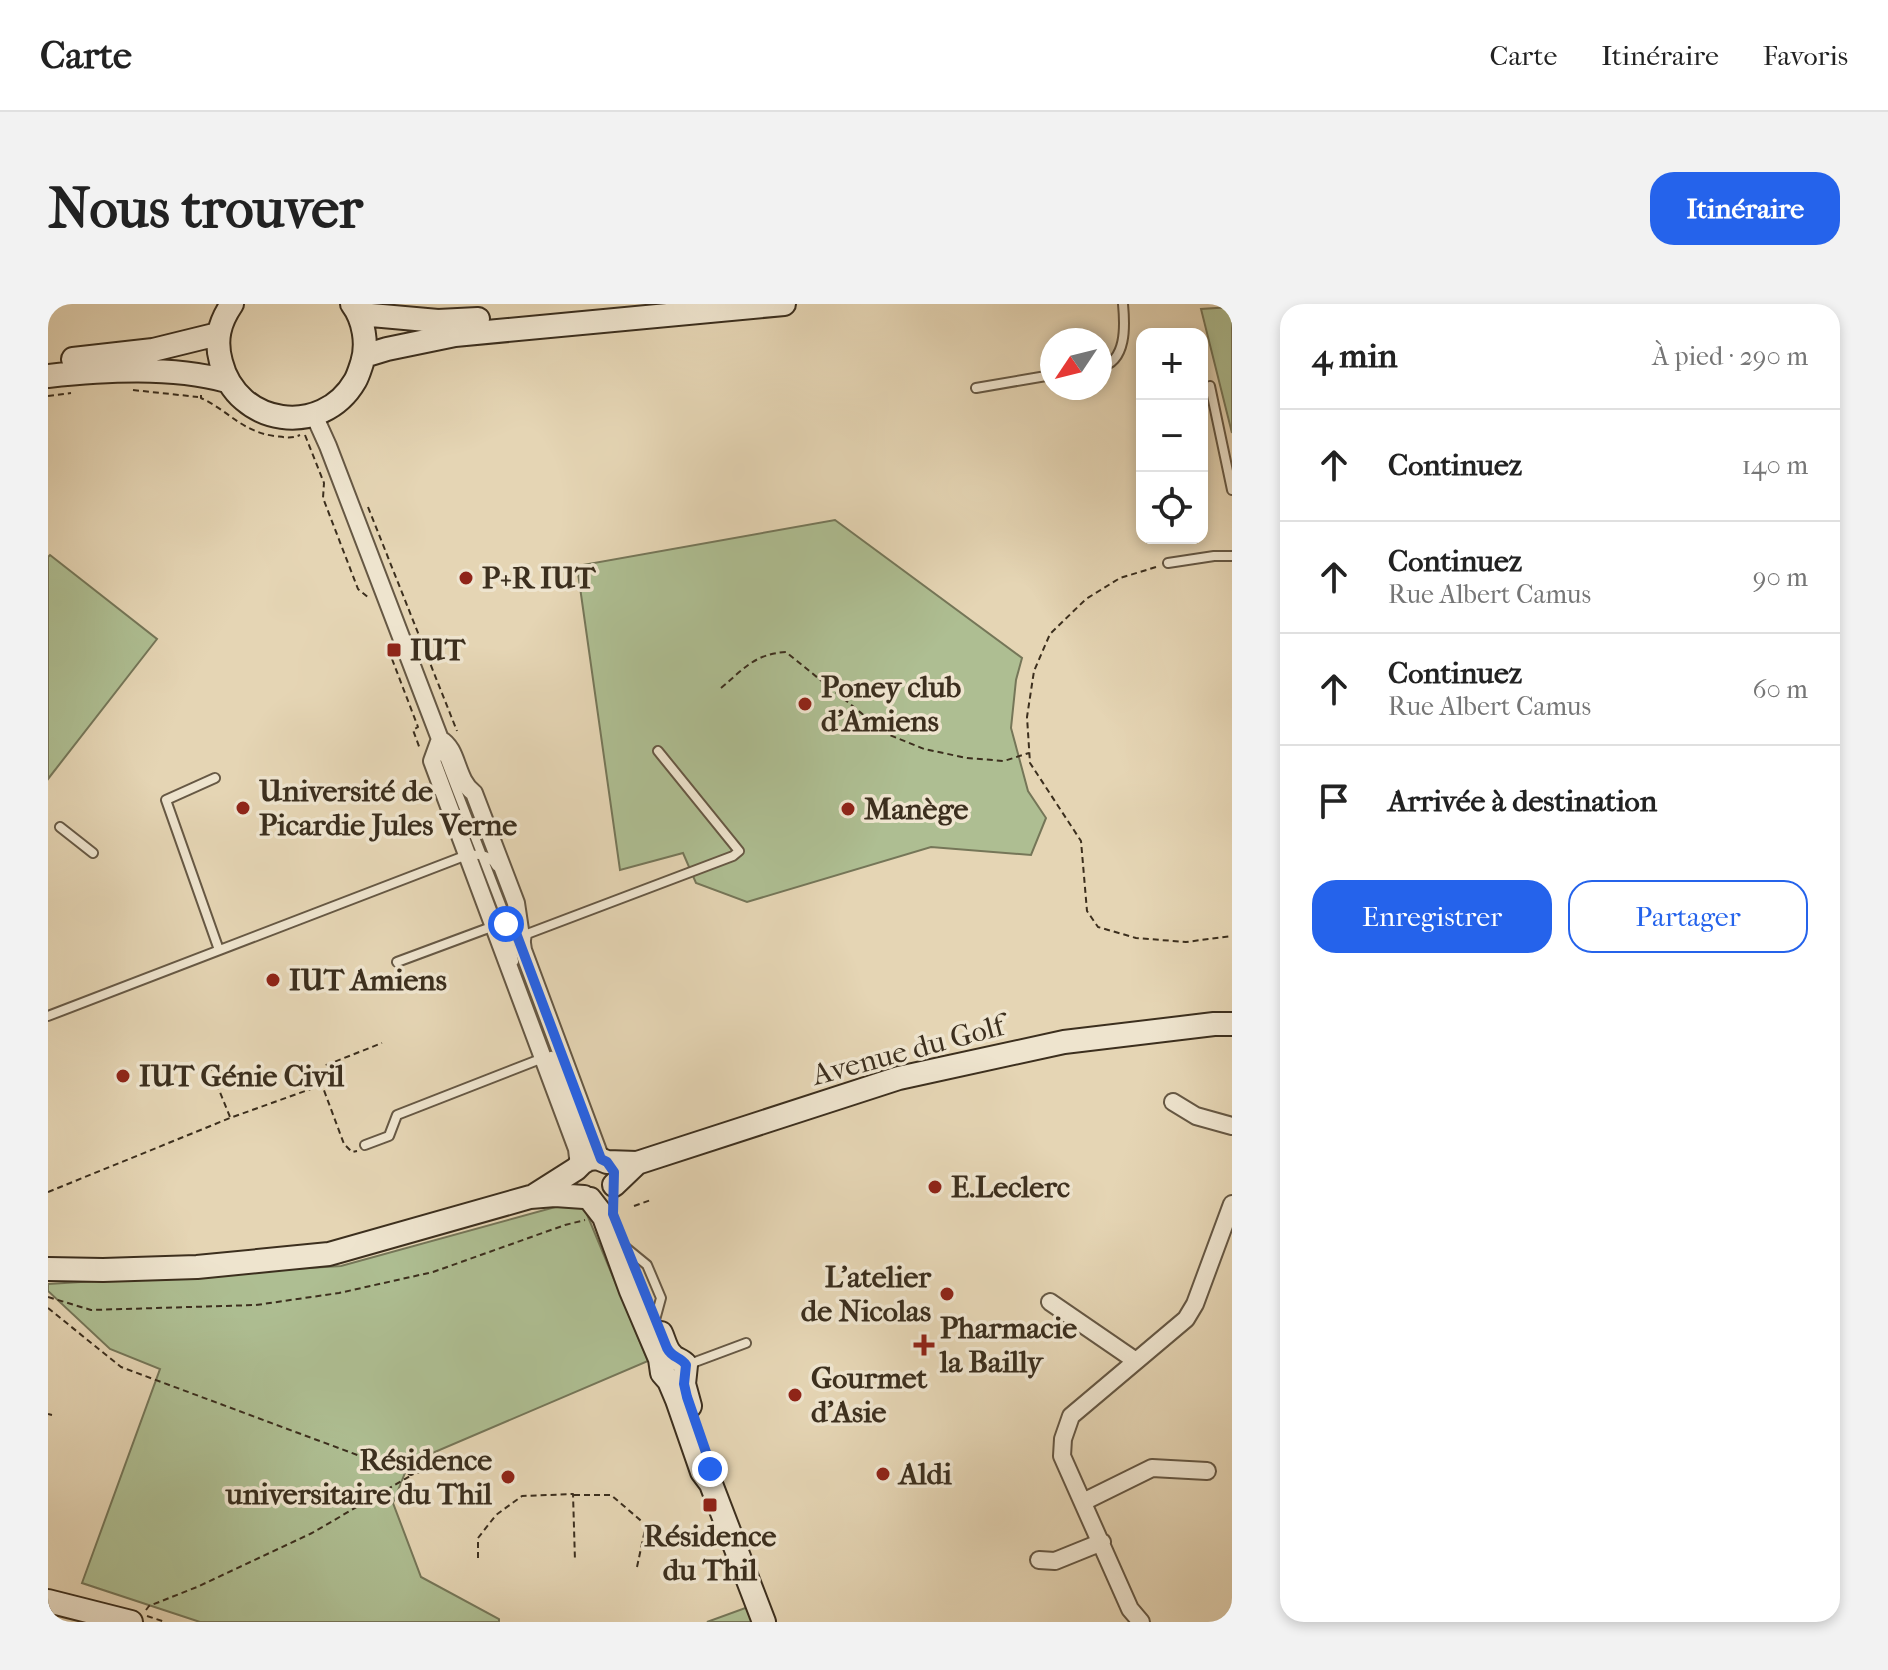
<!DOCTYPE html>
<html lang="fr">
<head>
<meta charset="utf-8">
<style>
  body { margin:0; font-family:"IM FELL French Canon",serif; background:#f2f2f2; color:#222 }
  .controls { position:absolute; right:24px; top:24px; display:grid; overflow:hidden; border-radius:16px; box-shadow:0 4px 12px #0003 }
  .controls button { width:72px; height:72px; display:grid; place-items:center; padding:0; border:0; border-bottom:2px solid #e0e0e0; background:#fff; color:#222; font:40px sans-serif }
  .compass { position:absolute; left:992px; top:24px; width:72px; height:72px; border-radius:50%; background:#fff; box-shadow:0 4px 12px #0003; rotate:235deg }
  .stop { position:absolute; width:24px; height:24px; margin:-18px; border:6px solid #2563eb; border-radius:50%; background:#fff }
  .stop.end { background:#2563eb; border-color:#fff; box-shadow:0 2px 8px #0008 }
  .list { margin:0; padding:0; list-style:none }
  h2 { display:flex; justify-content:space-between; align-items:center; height:104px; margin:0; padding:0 32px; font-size:34px }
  h2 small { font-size:26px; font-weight:400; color:#767676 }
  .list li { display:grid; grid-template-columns:52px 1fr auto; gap:24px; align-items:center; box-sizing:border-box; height:112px; padding:0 32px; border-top:2px solid #e0e0e0 }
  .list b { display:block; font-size:30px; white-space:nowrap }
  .list p { margin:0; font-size:26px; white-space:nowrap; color:#767676 }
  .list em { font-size:26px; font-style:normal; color:#767676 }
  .actions { display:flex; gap:16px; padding:24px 32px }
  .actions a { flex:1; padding:18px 0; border:2px solid #2563eb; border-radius:24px; text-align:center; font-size:28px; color:#2563eb }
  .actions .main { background:#2563eb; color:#fff }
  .icon { flex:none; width:44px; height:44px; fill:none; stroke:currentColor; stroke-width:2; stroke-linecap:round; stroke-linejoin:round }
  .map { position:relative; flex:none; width:1184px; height:1318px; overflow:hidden; border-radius:24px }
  header { display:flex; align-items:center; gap:48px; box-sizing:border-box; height:112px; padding:0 40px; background:#fff; border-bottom:2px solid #e0e0e0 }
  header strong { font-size:38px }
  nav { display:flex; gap:44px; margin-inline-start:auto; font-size:28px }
  .intro { display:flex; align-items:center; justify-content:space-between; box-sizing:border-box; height:192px; padding:0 48px }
  h1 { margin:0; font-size:56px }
  .button { padding:20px 36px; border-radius:24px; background:#2563eb; color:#fff; font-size:28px; font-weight:700 }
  main { display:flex; gap:48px; padding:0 48px }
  aside { flex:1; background:#fff; border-radius:24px; box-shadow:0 4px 12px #0003 }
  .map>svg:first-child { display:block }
  .green { fill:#aebe92; stroke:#757658; stroke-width:2 }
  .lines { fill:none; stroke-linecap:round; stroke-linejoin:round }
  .lane-casing { stroke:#665844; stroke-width:12 }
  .street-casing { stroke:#665844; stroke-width:20 }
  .secondary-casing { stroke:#3c2f1e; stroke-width:26 }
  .path { stroke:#3c2f1e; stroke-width:2; stroke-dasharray:6 4; stroke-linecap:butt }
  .lane { stroke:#eee4ce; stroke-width:8 }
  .street { stroke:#eee4ce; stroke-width:16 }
  .secondary { stroke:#eee4ce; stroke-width:22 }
  .route { stroke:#2563eb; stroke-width:10 }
  .poi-dot { fill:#8f2418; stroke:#eee4ce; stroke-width:3 }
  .labels { text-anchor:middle; stroke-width:7; stroke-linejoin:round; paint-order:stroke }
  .poi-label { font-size:30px; font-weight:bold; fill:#3c2f1e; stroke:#eee4ce; text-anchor:start }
  .street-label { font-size:30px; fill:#3c2f1e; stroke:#eee4ce }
</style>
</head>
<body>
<header>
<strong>Carte</strong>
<nav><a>Carte</a><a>Itinéraire</a><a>Favoris</a></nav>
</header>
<div class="intro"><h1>Nous trouver</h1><a class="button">Itinéraire</a></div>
<main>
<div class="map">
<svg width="1184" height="1318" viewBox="0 0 1184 1318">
  <rect width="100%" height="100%" fill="#e5d5b4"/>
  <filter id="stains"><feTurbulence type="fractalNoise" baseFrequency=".0025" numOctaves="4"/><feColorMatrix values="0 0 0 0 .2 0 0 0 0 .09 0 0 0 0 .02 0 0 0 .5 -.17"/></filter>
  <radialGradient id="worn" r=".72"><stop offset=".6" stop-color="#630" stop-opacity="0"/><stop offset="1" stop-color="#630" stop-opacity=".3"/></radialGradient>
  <path class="green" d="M 1184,3 L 1184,129 L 1153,5 Z
    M 787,216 L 974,354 L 968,376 L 963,424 L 980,487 L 998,514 L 983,551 L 883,543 L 699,598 L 648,579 L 635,549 L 572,566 L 529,262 Z
    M 2,251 L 109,335 L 0,475 L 0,253 Z
    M 533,896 L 600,1057 L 361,1159 L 345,1199 L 373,1273 L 451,1315 L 451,1318 L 152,1318 L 34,1279 L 112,1065 L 62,1045 L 0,987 L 0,980 L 293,962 Z
    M 700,1303 L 705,1318 L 659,1318 Z"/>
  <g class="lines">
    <g class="lane-casing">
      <path id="lane" d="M 1052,63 C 1079,58 1077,21 1075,0
        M 1162,82 L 1184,186
        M 928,84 L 1004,71
        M 1120,259 L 1166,252 L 1184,252
        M 393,440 L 396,453 L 455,606 L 466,657
        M 167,474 L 118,496 L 171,646
        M 12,523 L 45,549
        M 478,636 L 479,630 L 685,552 L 691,547 L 610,447
        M 349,658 L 446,622
        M 0,712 L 419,551 C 431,550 442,550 448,562
        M 503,752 L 540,852
        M 317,841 L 341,832 L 349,811 L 495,754
        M 577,943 L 599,961 L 613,994 L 607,1016
        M 639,1061 L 698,1039"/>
    </g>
    <g class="street-casing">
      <path id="street" d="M 266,111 L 280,142 L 392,435 C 411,445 407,475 426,489 L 465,591 L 468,599 L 475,646 L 553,855
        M 392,435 L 384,457 L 529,845 L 531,862
        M 1125,798 L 1148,812 L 1184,822
        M 1002,998 L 1088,1057
        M 1035,1198 L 1104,1164 L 1159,1167
        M 991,1256 L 1007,1257 L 1054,1238
        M 1093,1318 L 1082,1305 L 1014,1152 L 1015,1135 L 1023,1112 L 1138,1015 L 1147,1000 L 1184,900"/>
    </g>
    <g class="secondary-casing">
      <path id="secondary" d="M 184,0 C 171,19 167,36 173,58 C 189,122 274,134 307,77 C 310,72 312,65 314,59 C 320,40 316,16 304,0
        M 312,10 L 390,17 L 430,15
        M 316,52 L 339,45 L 407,31 L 736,0
        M 25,55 L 105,46 L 170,30
        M 0,72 C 58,66 123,62 179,77
        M 566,881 L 589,859 L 851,774 L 1016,738 L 1166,720 L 1184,720
        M 487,891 L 528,865 L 534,859 L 541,855 L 549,854 L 559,858 L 589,859
        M 542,895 L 556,913 L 583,987 L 612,1055 L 614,1069 L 621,1077 L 629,1096 L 654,1168 L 663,1180 L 716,1318
        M 0,965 L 55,966 L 149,963 L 281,950 L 482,893 L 507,891 L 536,893
        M 613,1029 C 616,1035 618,1046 624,1051 C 628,1056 633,1055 638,1061 L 636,1080 L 642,1102
        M 0,1297 L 83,1318"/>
    </g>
    <path class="path" d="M 85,86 L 150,93
      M 153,91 L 153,94 C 181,107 193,127 226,132 C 236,133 243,135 252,131
      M 0,92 L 23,89
      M 257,131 L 276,179 L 275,194 L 310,285 L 321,294
      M 320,203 L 409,427
      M 1108,263 L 1072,274 L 1038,295 L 1002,330 L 986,367 L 979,413 L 982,459 L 1033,537 L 1039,607 L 1050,623 L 1088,634 L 1138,638 L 1184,632
      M 344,355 L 370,423 L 365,426 L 372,445
      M 673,384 C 696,365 706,350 738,348 L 839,430 L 876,445 L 919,454 L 956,457 L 981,449
      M 161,761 L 182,813
      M 274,780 L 276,762 L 334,739
      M 0,888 L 182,814 L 274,781 L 296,840 L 304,848 L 309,847
      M 586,902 L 603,896
      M 0,993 L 43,1006 L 208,1001 L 291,989 L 385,968 L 517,921 L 537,916
      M 0,1004 L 73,1063 L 363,1171 L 393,1161 L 409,1165
      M 0,1110 L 4,1111
      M 393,1161 L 399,1169
      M 526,1191 L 563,1191 L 598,1221 L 589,1263
      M 430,1254 L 430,1234 L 448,1211 L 474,1192 L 525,1190 L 527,1257
      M 98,1306 L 101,1302 L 149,1283 L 264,1229 L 362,1172
      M 99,1312 L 117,1318"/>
    <use href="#lane" class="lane"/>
    <use href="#street" class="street"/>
    <use href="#secondary" class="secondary"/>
  </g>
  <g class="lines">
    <path class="route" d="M 458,620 L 465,621 L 553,855 L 559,858 L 566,868 L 565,910 L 619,1044 C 625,1055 632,1052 638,1061 L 636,1080 L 639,1093 L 661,1157 L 662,1165"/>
  </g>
  <g class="poi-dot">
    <circle cx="418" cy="274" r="8"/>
    <rect x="338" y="338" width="16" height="16" rx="4"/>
    <circle cx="757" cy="400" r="8"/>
    <circle cx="195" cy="504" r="8"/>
    <circle cx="800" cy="505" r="8"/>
    <circle cx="225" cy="676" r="8"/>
    <circle cx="75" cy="772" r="8"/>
    <circle cx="887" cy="883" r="8"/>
    <circle cx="899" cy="990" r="8"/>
    <path d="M872 1029h8v8h8v8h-8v8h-8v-8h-8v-8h8z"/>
    <circle cx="747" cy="1091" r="8"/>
    <circle cx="835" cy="1170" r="8"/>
    <circle cx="460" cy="1173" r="8"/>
    <rect x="654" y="1193" width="16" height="16" rx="4"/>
  </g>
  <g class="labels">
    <g class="poi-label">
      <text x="434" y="284">P+R IUT</text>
      <text x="362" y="356">IUT</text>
      <text x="773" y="393">Poney club<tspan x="773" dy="34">d'Amiens</tspan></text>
      <text x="211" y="497">Université de<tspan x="211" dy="34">Picardie Jules Verne</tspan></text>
      <text x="816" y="515">Manège</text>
      <text x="241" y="686">IUT Amiens</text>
      <text x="91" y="782">IUT Génie Civil</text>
      <text x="903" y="893">E.Leclerc</text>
      <text x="883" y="983" text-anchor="end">L'atelier<tspan x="883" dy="34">de Nicolas</tspan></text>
      <text x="892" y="1034">Pharmacie<tspan x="892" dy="34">la Bailly</tspan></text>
      <text x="763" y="1084">Gourmet<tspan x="763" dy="34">d'Asie</tspan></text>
      <text x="444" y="1166" text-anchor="end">Résidence<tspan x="444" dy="34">universitaire du Thil</tspan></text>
      <text x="851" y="1180">Aldi</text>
      <text x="662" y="1242" text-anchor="middle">Résidence<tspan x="662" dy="34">du Thil</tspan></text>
    </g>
    <g class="street-label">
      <text transform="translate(860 746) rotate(-15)" y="10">Avenue du Golf</text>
    </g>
  </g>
  <rect width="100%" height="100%" filter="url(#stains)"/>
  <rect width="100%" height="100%" fill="url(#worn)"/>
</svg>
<div class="controls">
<button>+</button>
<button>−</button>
<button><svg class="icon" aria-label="locate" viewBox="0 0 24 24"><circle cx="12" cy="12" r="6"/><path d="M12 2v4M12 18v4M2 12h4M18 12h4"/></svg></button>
</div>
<svg class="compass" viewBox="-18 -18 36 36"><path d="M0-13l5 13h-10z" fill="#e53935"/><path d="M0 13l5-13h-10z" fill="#767676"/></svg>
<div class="stop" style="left:458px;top:620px"></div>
<div class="stop end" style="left:662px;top:1165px"></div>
</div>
<aside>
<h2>4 min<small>À pied · 290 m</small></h2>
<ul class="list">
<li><svg class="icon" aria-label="ahead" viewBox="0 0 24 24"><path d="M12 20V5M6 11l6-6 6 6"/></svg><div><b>Continuez</b></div><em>140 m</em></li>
<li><svg class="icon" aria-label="ahead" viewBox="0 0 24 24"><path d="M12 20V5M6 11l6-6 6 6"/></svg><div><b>Continuez</b><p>Rue Albert Camus</p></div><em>90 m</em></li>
<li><svg class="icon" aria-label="ahead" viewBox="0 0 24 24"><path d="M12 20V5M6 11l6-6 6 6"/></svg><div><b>Continuez</b><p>Rue Albert Camus</p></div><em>60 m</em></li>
<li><svg class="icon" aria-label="arrive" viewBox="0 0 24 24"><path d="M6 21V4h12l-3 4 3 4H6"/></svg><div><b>Arrivée à destination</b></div></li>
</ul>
<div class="actions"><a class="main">Enregistrer</a><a>Partager</a></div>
</aside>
</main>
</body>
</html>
